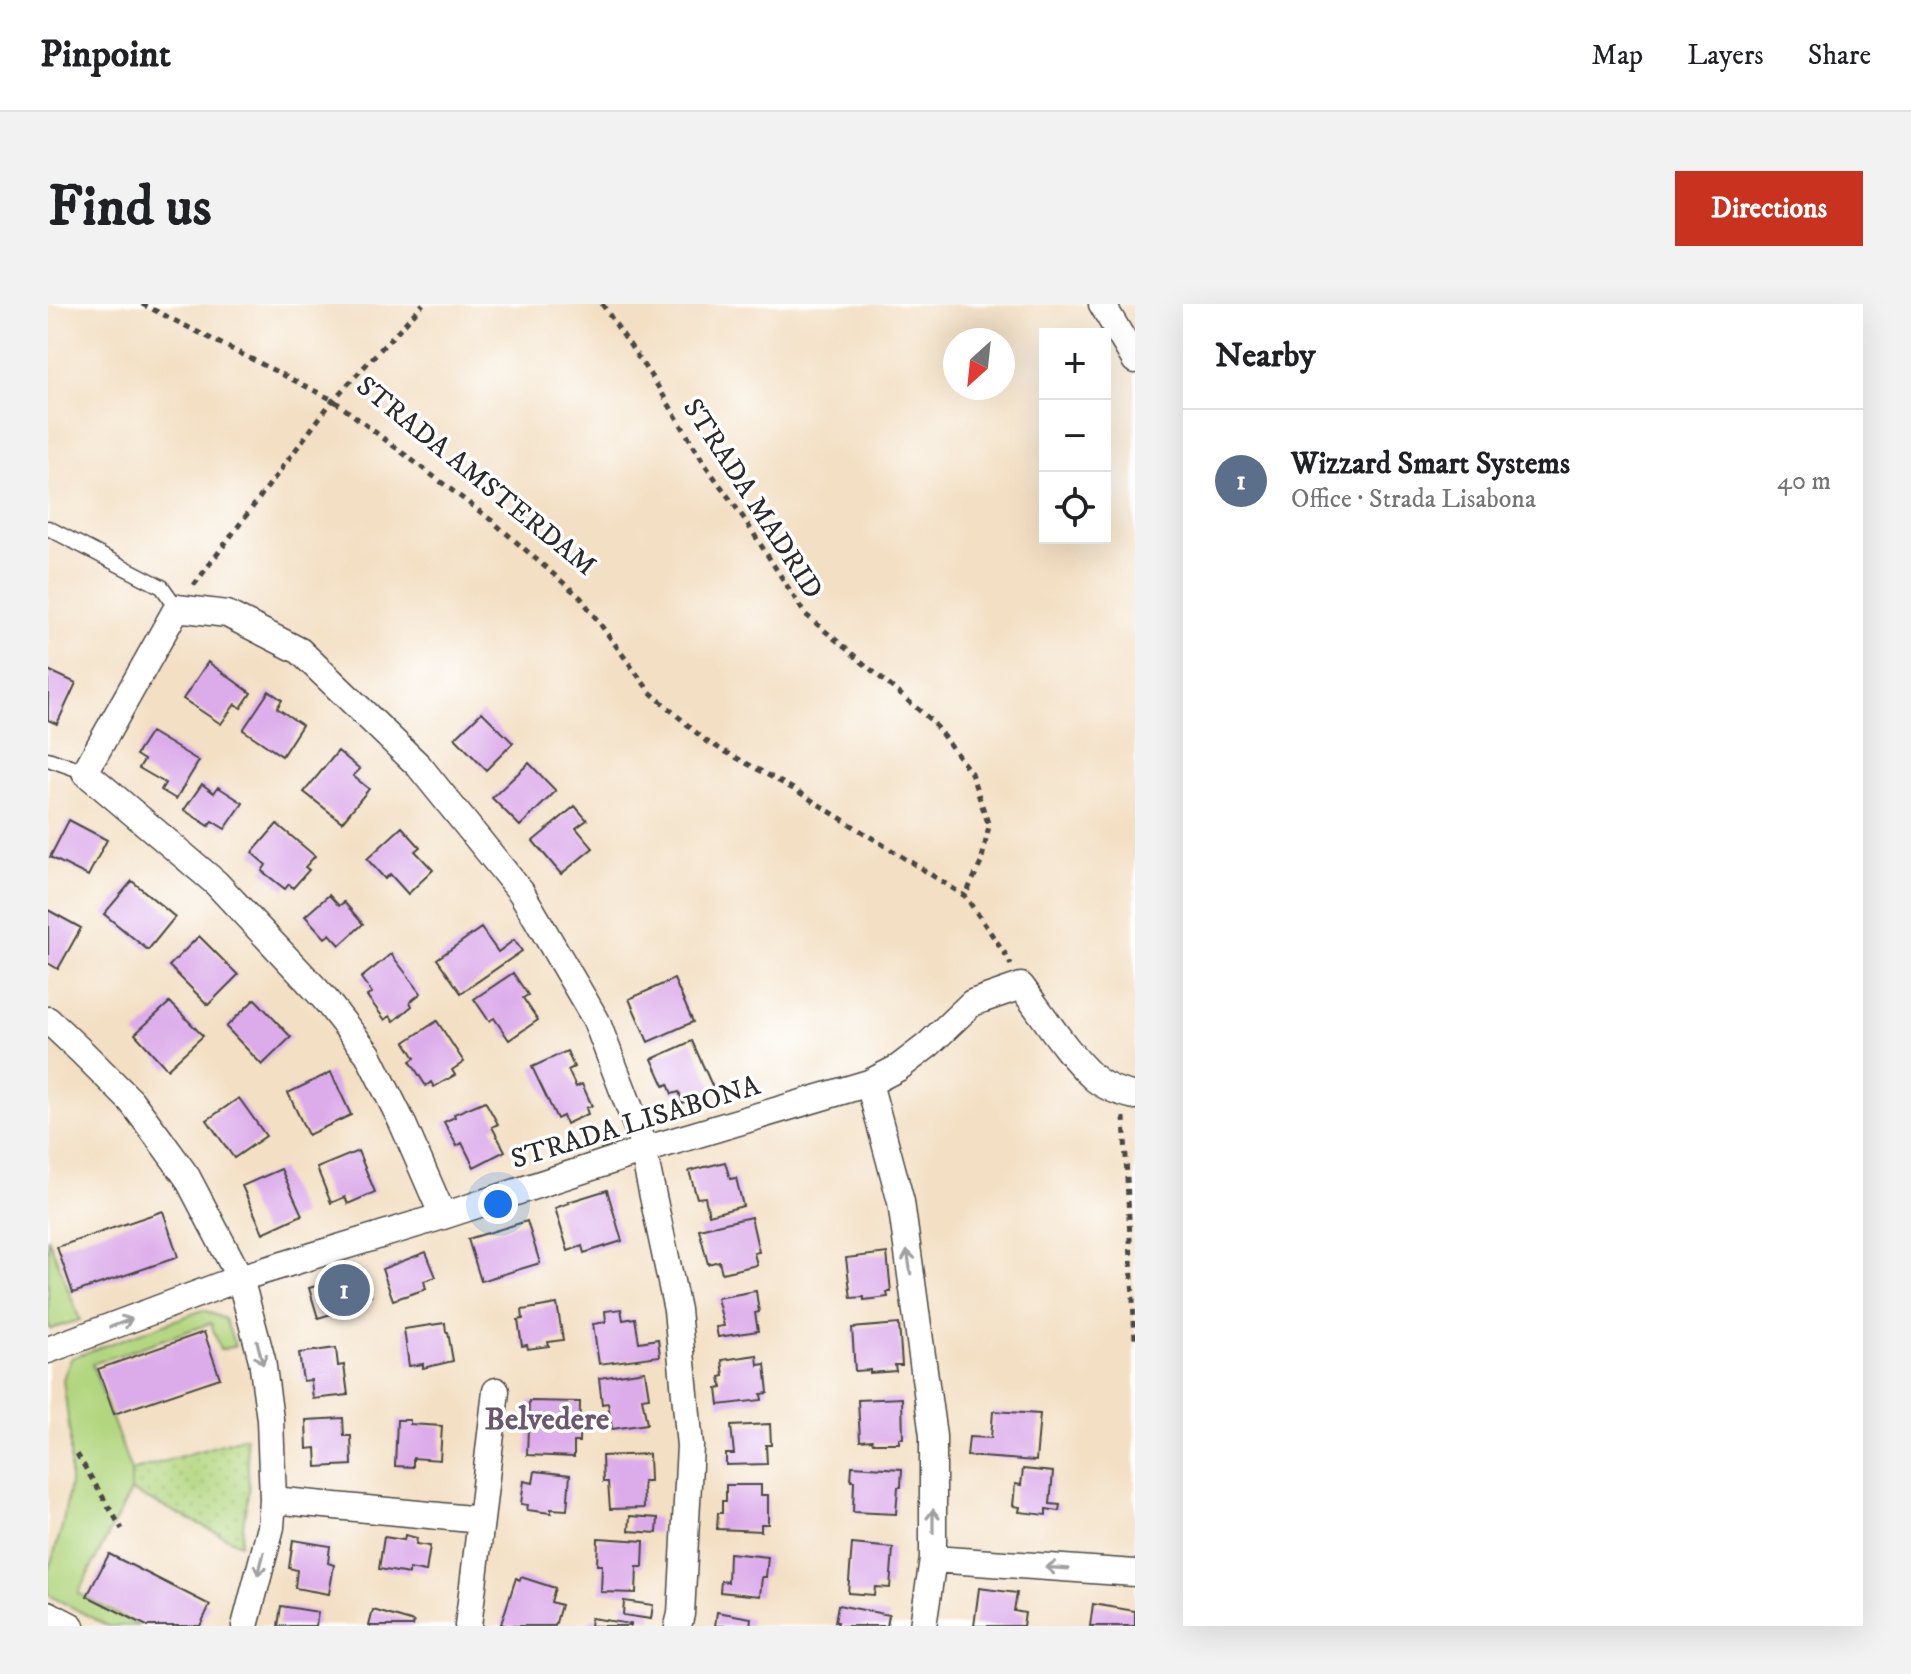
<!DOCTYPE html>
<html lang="en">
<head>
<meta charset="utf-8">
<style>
  body { margin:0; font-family:"IM FELL DW Pica",serif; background:#f2f2f2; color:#202124 }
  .controls { position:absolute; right:24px; top:24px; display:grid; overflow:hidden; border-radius:0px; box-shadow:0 8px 32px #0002 }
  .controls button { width:72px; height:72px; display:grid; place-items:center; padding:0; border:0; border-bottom:2px solid #e0e0e0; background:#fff; color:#202124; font:40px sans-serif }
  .compass { position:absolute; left:895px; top:24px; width:72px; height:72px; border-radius:50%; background:#fff; box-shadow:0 8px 32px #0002; rotate:207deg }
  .you { position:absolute; left:450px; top:900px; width:28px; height:28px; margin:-20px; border:6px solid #fff; border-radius:50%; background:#1a73e8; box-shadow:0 0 0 12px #1a73e833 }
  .badge { display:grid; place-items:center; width:52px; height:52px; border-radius:50%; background:#c8321e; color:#fff; font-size:26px; font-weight:700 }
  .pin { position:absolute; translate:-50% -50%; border:4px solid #fff; box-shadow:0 2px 8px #0006 }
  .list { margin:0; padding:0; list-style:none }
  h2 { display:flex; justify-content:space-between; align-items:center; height:104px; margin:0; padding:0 32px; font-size:34px }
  h2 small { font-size:26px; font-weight:400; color:#757577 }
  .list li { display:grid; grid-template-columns:52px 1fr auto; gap:24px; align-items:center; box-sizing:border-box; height:144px; padding:0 32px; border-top:2px solid #e0e0e0 }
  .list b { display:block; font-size:30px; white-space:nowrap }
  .list p { margin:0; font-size:26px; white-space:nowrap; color:#757577 }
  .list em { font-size:26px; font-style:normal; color:#757577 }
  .icon { flex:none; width:44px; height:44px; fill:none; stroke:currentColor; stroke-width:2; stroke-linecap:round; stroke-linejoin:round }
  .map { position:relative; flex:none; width:1087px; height:1322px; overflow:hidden; border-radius:0px }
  header { display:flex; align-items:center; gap:48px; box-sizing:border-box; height:112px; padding:0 40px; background:#fff; border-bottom:2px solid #e0e0e0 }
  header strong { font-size:38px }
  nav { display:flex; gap:44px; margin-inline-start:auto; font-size:28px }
  .intro { display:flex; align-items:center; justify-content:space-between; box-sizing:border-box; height:192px; padding:0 48px }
  h1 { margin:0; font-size:56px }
  .button { padding:20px 36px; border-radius:0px; background:#c8321e; color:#fff; font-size:28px; font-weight:700 }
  main { display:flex; gap:48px; padding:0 48px }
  aside { flex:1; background:#fff; border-radius:0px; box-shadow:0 8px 32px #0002 }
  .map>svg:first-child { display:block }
  .green { fill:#b2d67f; stroke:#6e8055; stroke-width:2 }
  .park { fill:url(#park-dots); stroke:#6e8055; stroke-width:2 }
  .building { fill:#dcacea }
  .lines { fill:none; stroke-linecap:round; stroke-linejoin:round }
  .lane-casing { stroke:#494642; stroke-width:17 }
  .street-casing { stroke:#494642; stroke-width:29 }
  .path { stroke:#494642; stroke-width:5; stroke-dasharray:6 6; stroke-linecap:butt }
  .lane { stroke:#fff; stroke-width:14 }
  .street { stroke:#fff; stroke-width:26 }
  .oneway { stroke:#a0a0a0 }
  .labels { text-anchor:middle; stroke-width:7; stroke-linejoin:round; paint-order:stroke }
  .street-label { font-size:28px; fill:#2b2b2b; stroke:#fff }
  .quarter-label { font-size:32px; font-weight:bold; fill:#69586e; stroke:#fff }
</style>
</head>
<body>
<header>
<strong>Pinpoint</strong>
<nav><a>Map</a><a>Layers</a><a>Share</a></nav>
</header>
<div class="intro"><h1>Find us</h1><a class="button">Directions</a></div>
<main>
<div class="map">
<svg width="1087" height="1322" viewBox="0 0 1087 1322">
  <defs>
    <pattern id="park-dots" width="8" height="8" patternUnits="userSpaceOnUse" patternTransform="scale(2)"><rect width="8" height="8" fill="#b2d67f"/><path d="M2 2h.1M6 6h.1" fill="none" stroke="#99b86e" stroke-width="1.8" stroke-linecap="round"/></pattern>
  </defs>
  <rect width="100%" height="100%" fill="#fff"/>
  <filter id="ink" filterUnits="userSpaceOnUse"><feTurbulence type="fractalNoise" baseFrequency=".0125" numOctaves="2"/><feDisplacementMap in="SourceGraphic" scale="16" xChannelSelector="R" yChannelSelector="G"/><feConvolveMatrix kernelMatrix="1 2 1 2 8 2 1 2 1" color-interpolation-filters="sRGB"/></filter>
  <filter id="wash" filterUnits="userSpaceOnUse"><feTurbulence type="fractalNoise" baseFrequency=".006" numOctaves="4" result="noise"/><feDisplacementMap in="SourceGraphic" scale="32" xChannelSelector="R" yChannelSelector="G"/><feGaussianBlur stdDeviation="1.8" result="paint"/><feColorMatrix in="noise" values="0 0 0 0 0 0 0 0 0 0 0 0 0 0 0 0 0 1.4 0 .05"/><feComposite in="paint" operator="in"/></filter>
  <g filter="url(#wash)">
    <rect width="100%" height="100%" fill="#f3dfc3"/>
    <path class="green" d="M 0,933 L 32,1016 L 2,1025 L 0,1023 Z
      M 155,1006 L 177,1015 L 187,1042 L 172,1046 L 163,1019 L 44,1060 L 83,1167 L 83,1187 L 30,1289 L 91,1322 L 60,1322 L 0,1291 L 0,1269 L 14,1223 L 22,1180 L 22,1130 L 15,1075 L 23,1054 Z"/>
    <path class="park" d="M 198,1133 L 201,1184 L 192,1240 L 83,1187 L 83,1167 Z"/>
    <g id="blocks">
      <path class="building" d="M 160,358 L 203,389 L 193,404 L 187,400 L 173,420 L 135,395 Z
        M 0,366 L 28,379 L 9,420 L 0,416 Z
        M 221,387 L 234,396 L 229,404 L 254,421 L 234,452 L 195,426 Z
        M 434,408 L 465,439 L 438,466 L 407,434 Z
        M 103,428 L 151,457 L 128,495 L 113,486 L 117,479 L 91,464 L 96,456 L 88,451 Z
        M 290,447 L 312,465 L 305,472 L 321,485 L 294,518 L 256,488 Z
        M 481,459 L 508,487 L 472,522 L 444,494 Z
        M 154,480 L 166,489 L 170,483 L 195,499 L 177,525 L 164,517 L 161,522 L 136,506 Z
        M 527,502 L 539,516 L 528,524 L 545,544 L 513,570 L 485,537 Z
        M 21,516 L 59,536 L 40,572 L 2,553 Z
        M 229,520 L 267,552 L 257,563 L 261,566 L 245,584 L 241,580 L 237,585 L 214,567 L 218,561 L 204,549 Z
        M 354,523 L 372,543 L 367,547 L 385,566 L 360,590 L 342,570 L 337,575 L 319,555 Z
        M 84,577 L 127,613 L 100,646 L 56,610 Z
        M 281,591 L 291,602 L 296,598 L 315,620 L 292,641 L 282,630 L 277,634 L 257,612 Z
        M 0,606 L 33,624 L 10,665 L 0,659 Z
        M 433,624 L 450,648 L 466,636 L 474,647 L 413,689 L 389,655 Z
        M 151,632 L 190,671 L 160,701 L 121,662 Z
        M 343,650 L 373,689 L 362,698 L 364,702 L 346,717 L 342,712 L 337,716 L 319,692 L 324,689 L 313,674 Z
        M 465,669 L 480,691 L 475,694 L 490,716 L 461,736 L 446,714 L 441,717 L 426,695 Z
        M 626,675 L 645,718 L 600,738 L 581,695 Z
        M 207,695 L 243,733 L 214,761 L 178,723 Z
        M 122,698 L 155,732 L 119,765 L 87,730 Z
        M 389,717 L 416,758 L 404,766 L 407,771 L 386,783 L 383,778 L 378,782 L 362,757 L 367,754 L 357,738 Z
        M 644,737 L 666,786 L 635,799 L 631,788 L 624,790 L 620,780 L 616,782 L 604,755 Z
        M 519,747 L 526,763 L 520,766 L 528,783 L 534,780 L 544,802 L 538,804 L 540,810 L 518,820 L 515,812 L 509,815 L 484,763 Z
        M 283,768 L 303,811 L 260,831 L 240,789 Z
        M 191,794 L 218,832 L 186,854 L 159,816 Z
        M 437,797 L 450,820 L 444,823 L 457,847 L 426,863 L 414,839 L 409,842 L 396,818 L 407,813 L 406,810 Z
        M 310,847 L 327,888 L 300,900 L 297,893 L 283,899 L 269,864 Z
        M 677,858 L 682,875 L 688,874 L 695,902 L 661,911 L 657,893 L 649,894 L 641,867 Z
        M 233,865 L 254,911 L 215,929 L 194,882 Z
        M 559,886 L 574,937 L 536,949 L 534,942 L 520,947 L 507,904 L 521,899 L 520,898 Z
        M 115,907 L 130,953 L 25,989 L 9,943 Z
        M 703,913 L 711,948 L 706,949 L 709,961 L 674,969 L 671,957 L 660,960 L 651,925 Z
        M 479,917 L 492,959 L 433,977 L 420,935 Z
        M 378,948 L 388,973 L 376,977 L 378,985 L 345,996 L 334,965 Z
        M 839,949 L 843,988 L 839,988 L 840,993 L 816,996 L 816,993 L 803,994 L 798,954 Z
        M 318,974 L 323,992 L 311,995 L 313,1001 L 270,1014 L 261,984 L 282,978 L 284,985 Z
        M 708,987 L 711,1008 L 707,1009 L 710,1027 L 670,1033 L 668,1023 L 676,1022 L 669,994 Z
        M 509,1000 L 515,1036 L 500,1038 L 501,1042 L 480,1045 L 479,1041 L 474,1042 L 470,1016 L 475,1015 L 474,1006 Z
        M 573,1005 L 575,1016 L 587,1014 L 591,1038 L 610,1035 L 612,1052 L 551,1060 L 545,1020 L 558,1018 L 557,1007 Z
        M 397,1019 L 398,1028 L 400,1028 L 405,1057 L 375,1064 L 375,1060 L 361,1062 L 356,1025 Z
        M 851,1020 L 854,1061 L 847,1061 L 848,1067 L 822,1069 L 822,1066 L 807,1067 L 804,1024 Z
        M 156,1028 L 172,1074 L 66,1110 L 50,1065 Z
        M 288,1044 L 290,1062 L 296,1061 L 300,1091 L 265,1095 L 263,1076 L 255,1077 L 251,1049 Z
        M 709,1051 L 710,1061 L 717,1060 L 720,1089 L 713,1090 L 714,1096 L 671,1101 L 669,1085 L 674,1084 L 672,1073 L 676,1072 L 674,1056 Z
        M 597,1067 L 601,1093 L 594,1094 L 599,1120 L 564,1125 L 560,1099 L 554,1100 L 551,1074 Z
        M 854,1094 L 855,1134 L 851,1134 L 851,1139 L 825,1139 L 824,1136 L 812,1137 L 810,1096 Z
        M 481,1097 L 532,1098 L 531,1138 L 526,1138 L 526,1153 L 479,1151 Z
        M 945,1107 L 992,1110 L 988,1157 L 919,1152 L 921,1133 L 943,1134 Z
        M 295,1114 L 296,1132 L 303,1132 L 304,1161 L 269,1163 L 268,1144 L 259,1145 L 258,1116 Z
        M 349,1116 L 362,1116 L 362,1120 L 394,1122 L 392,1156 L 365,1154 L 365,1163 L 347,1162 Z
        M 722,1120 L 723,1141 L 718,1141 L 719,1160 L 678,1161 L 678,1150 L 686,1150 L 683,1122 Z
        M 601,1150 L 602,1177 L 595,1177 L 596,1204 L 562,1205 L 560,1178 L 555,1178 L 554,1152 Z
        M 804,1162 L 854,1165 L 853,1183 L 850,1183 L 848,1210 L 805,1208 L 806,1177 L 803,1177 Z
        M 975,1165 L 1005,1168 L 1002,1200 L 1012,1201 L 1011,1207 L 998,1205 L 998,1211 L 971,1208 L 972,1203 L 965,1202 L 967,1180 L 973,1181 Z
        M 487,1167 L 522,1171 L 519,1206 L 503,1205 L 503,1209 L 479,1206 L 480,1201 L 473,1200 L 476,1177 L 485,1179 Z
        M 678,1181 L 713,1181 L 713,1191 L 720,1191 L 720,1220 L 713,1220 L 713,1227 L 669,1225 L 670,1209 L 674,1209 L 674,1197 L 678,1197 Z
        M 582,1212 L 610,1214 L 609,1229 L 581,1227 Z
        M 357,1231 L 369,1234 L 368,1240 L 382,1242 L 378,1268 L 361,1265 L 361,1270 L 331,1265 L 336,1233 L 356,1236 Z
        M 550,1234 L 596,1237 L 595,1263 L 589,1263 L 588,1289 L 553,1288 L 554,1261 L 549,1261 Z
        M 245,1236 L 282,1242 L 280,1259 L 286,1261 L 281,1290 L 247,1284 L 249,1266 L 241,1264 Z
        M 804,1240 L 845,1244 L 842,1284 L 827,1283 L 826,1291 L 800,1289 Z
        M 681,1249 L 720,1253 L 718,1273 L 714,1273 L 712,1292 L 672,1288 L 673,1277 L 680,1278 Z
        M 61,1250 L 162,1301 L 152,1322 L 99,1322 L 39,1292 Z
        M 473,1273 L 507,1284 L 503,1298 L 513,1301 L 507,1322 L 459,1322 L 453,1320 L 468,1274 L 472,1276 Z
        M 931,1284 L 969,1289 L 966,1307 L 977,1309 L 975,1322 L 926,1322 Z
        M 576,1297 L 605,1301 L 603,1315 L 575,1311 Z
        M 1045,1300 L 1087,1307 L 1087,1322 L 1042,1322 Z
        M 790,1301 L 841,1311 L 839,1322 L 789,1322 L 790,1318 L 787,1318 Z
        M 233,1302 L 270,1308 L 268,1322 L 230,1322 Z
        M 325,1306 L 366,1318 L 365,1322 L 321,1322 Z
        M 669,1308 L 703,1314 L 702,1322 L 667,1322 Z
        M 543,1314 L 583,1320 L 583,1322 L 542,1322 Z"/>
    </g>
  </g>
  <g filter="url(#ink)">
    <use href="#blocks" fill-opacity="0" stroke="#494642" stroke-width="2"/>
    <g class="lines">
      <g class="lane-casing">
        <path id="lane" d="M 0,224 L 114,283 L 129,304
          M 0,455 L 37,468"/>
      </g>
      <g class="street-casing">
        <path id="street" d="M 1054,0 L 1087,56
          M 0,716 L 35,749 L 83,797 L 110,833 L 139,873 L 192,974 L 214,1056 L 222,1115 L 225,1196 L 223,1223 L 197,1322
          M 821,779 L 853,898 L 885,1132 L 885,1255 L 875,1322
          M 395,912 L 354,818 L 320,750 L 276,694 L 168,579 L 37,468 L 129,304 L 179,310 L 252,347 L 371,462 L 473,588 L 548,716 L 592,831 L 629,1006 L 642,1142 L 633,1310 L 630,1322
          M 0,1046 L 192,974 L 395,912 L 596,846 L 821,779 L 850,764 L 880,741 L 924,699 L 973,682 C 995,711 1020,751 1047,775 C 1057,783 1074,789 1087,792
          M 225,1196 L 433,1216 L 420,1322
          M 433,1216 L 448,1087
          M 885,1255 L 1087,1269
          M 0,1310 L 23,1322"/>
      </g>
      <path class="path" d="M 94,0 L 285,96 L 443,216 L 533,294 L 602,388 L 658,437 L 749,487 L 917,592 L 958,651 L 963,661
        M 554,0 L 609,81 L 658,162 L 695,213 L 757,310 L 884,417 L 923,469 L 941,522 L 933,559 L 917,592
        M 146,281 L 285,96 L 375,0
        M 1076,813 L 1087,1036
        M 29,1150 L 74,1225"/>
      <use href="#lane" class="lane"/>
      <use href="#street" class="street"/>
    </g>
    <defs><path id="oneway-shaft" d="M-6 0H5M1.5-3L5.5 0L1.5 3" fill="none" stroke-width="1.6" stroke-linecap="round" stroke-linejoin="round" transform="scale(2)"/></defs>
    <g class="oneway">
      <use href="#oneway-shaft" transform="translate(861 958) rotate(-98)"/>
      <use href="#oneway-shaft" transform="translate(73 1019) rotate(-21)"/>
      <use href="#oneway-shaft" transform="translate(212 1049) rotate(76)"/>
      <use href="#oneway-shaft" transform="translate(885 1217) rotate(-90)"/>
      <use href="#oneway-shaft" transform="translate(213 1260) rotate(104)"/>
      <use href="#oneway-shaft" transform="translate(1009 1264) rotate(-176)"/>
    </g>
  </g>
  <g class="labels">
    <g class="street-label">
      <text transform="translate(429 171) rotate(39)" y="10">STRADA AMSTERDAM</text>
      <text transform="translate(706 194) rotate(57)" y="10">STRADA MADRID</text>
      <text transform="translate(587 817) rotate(-17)" y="10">STRADA LISABONA</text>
    </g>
    <g class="quarter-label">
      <text x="499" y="1125">Belvedere</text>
    </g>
  </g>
</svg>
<div class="controls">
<button>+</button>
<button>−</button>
<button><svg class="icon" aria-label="locate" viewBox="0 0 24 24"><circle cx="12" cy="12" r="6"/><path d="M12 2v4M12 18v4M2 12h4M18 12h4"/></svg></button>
</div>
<svg class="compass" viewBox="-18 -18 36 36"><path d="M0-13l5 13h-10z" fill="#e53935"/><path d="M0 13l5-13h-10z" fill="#757577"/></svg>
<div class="you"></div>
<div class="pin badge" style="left:296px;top:986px;background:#5c6f8a">1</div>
</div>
<aside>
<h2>Nearby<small></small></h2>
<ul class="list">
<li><span class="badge" style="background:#5c6f8a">1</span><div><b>Wizzard Smart Systems</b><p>Office · Strada Lisabona</p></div><em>40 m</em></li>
</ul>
</aside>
</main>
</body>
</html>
